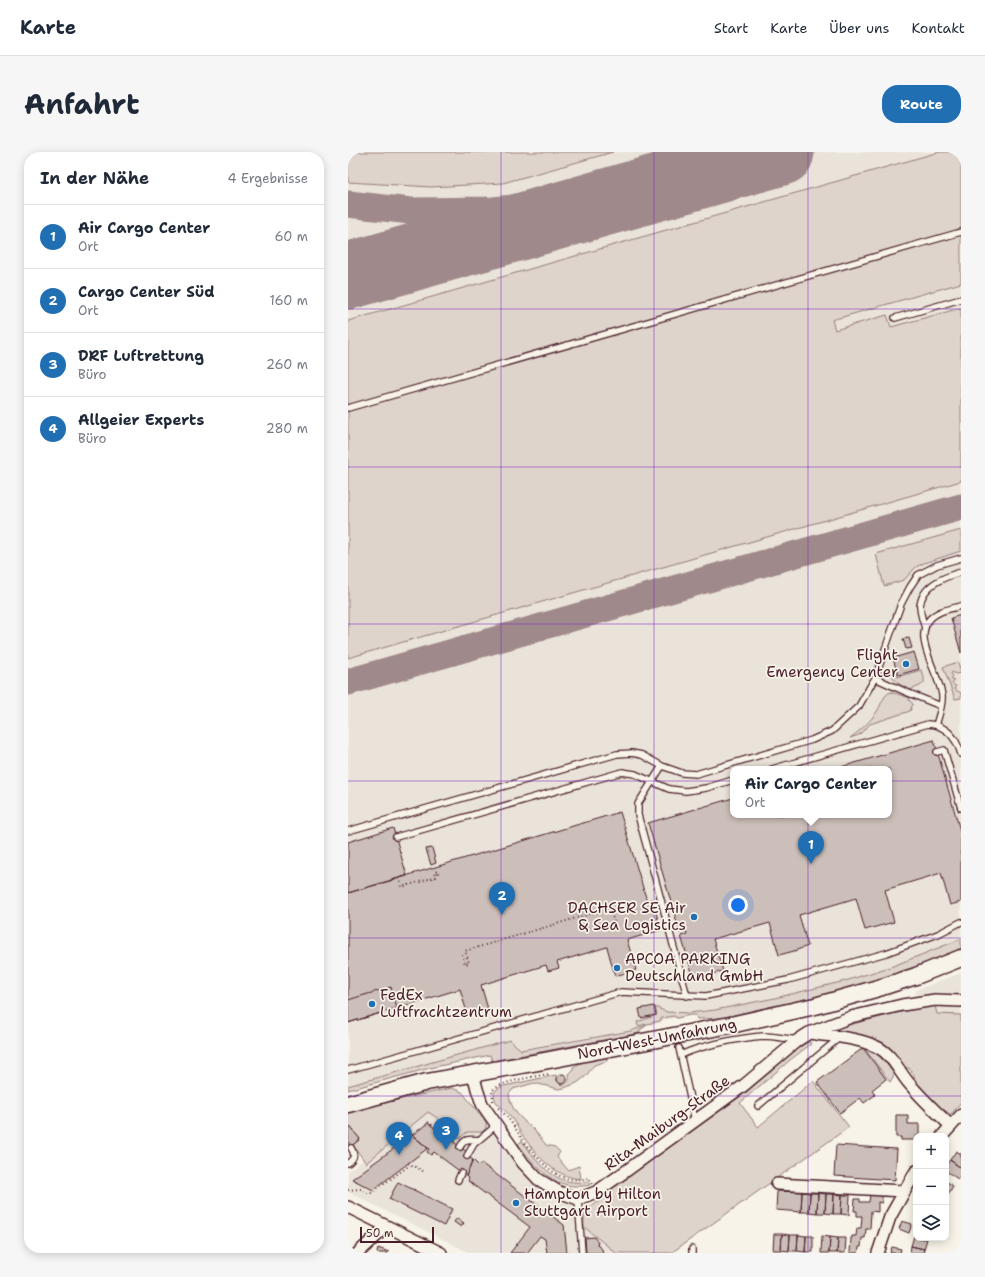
<!DOCTYPE html>
<html lang="de">
<head>
<meta charset="utf-8">
<style>
  body { margin:0; font-family:"Shantell Sans",sans-serif; background:#f6f6f7; color:#1f2937 }
  .controls { position:absolute; right:12px; bottom:12px; display:grid; overflow:hidden; border-radius:8px; box-shadow:0 2px 10px #0003 }
  .controls button { width:36px; height:36px; display:grid; place-items:center; padding:0; border:0; border-bottom:1px solid #e0e1e3; background:#fff; color:#1f2937; font:20px sans-serif }
  .scale { position:absolute; left:12px; bottom:10px; width:74px; box-sizing:border-box; padding-left:4px; border:2px solid #4a1f2b; border-top:0; font-size:11px; line-height:14px; white-space:nowrap; color:#4a1f2b; -webkit-text-stroke:3px #f7f3e8; paint-order:stroke }
  .you { position:absolute; left:390px; top:753px; width:14px; height:14px; margin:-10px; border:3px solid #fff; border-radius:50%; background:#1a73e8; box-shadow:0 0 0 6px #1a73e833 }
  .badge { display:grid; place-items:center; width:26px; height:26px; border-radius:50%; background:#1f6fb2; color:#fff; font-size:13px; font-weight:700 }
  .pin { position:absolute; translate:-50% -33px; filter:drop-shadow(0 1px 2px #0008) }
  .pin::after { content:''; position:absolute; top:21px; width:14px; height:12px; background:inherit; clip-path:polygon(0 0,100% 0,50% 100%) }
  .popup { position:absolute; left:382px; top:614px; width:162px; height:52px; box-sizing:border-box; display:grid; place-content:center; border-radius:8px; background:#fff; filter:drop-shadow(0 1px 3px #0005); font-size:13px; white-space:nowrap; color:#747a83 }
  .popup b { font-size:15px; color:#1f2937 }
  .popup::after { content:''; position:absolute; left:50%; top:100%; margin-left:-8px; border:8px solid transparent; border-top-color:#fff }
  .list { margin:0; padding:0; list-style:none }
  h2 { display:flex; justify-content:space-between; align-items:center; height:52px; margin:0; padding:0 16px; font-size:17px }
  h2 small { font-size:13px; font-weight:400; color:#747a83 }
  .list li { display:grid; grid-template-columns:26px 1fr auto; gap:12px; align-items:center; box-sizing:border-box; height:64px; padding:0 16px; border-top:1px solid #e0e1e3 }
  .list b { display:block; font-size:15px; white-space:nowrap }
  .list p { margin:0; font-size:13px; white-space:nowrap; color:#747a83 }
  .list em { font-size:13px; font-style:normal; color:#747a83 }
  .icon { flex:none; width:22px; height:22px; fill:none; stroke:currentColor; stroke-width:2; stroke-linecap:round; stroke-linejoin:round }
  .map { position:relative; flex:none; width:613px; height:1101px; overflow:hidden; border-radius:16px }
  header { display:flex; align-items:center; gap:24px; box-sizing:border-box; height:56px; padding:0 20px; background:#fff; border-bottom:1px solid #e0e1e3 }
  header strong { font-size:19px }
  nav { display:flex; gap:22px; margin-inline-start:auto; font-size:14px }
  .intro { display:flex; align-items:center; justify-content:space-between; box-sizing:border-box; height:96px; padding:0 24px }
  h1 { margin:0; font-size:28px }
  .button { padding:10px 18px; border-radius:16px; background:#1f6fb2; color:#fff; font-size:14px; font-weight:700 }
  main { display:flex; gap:24px; padding:0 24px }
  aside { flex:1; background:#fff; border-radius:16px; box-shadow:0 2px 10px #0003 }
  .map>svg:first-child { display:block }
  .built { fill:#eae3da; fill-rule:evenodd }
  .green { fill:#ded4cc; stroke:#947a7c }
  .lines { fill:none; stroke-linecap:round; stroke-linejoin:round }
  .taxiway { stroke:#a0898a; stroke-width:27 }
  .runway { stroke:#a0898a; stroke-width:67 }
  .building { fill:#ccbfb9; stroke:#4a1f2b }
  .service-casing { stroke:#4a1f2b; stroke-width:8 }
  .minor-casing { stroke:#4a1f2b; stroke-width:14 }
  .secondary-casing { stroke:#4a1f2b; stroke-width:19 }
  .path { stroke:#4a1f2b; stroke-width:2; stroke-dasharray:1 3; stroke-linecap:butt }
  .service { stroke:#f7f3e8; stroke-width:5.5 }
  .minor { stroke:#f7f3e8; stroke-width:11 }
  .secondary { stroke:#f7f3e8; stroke-width:16 }
  .grid { fill:none; stroke:#7b2cbf; stroke-width:1; stroke-opacity:0.55 }
  .poi-dot { fill:#1f6fb2; stroke:#f7f3e8; stroke-width:1.5 }
  .labels { text-anchor:middle; stroke-width:3.5; stroke-linejoin:round; paint-order:stroke }
  .poi-label { font-size:15px; fill:#4a1f2b; stroke:#f7f3e8; text-anchor:start }
  .street-label { font-size:15px; fill:#4a1f2b; stroke:#f7f3e8 }
</style>
</head>
<body>
<header>
<strong>Karte</strong>
<nav><a>Start</a><a>Karte</a><a>Über uns</a><a>Kontakt</a></nav>
</header>
<div class="intro"><h1>Anfahrt</h1><a class="button">Route</a></div>
<main>
<aside>
<h2>In der Nähe<small>4 Ergebnisse</small></h2>
<ul class="list">
<li><span class="badge">1</span><div><b>Air Cargo Center</b><p>Ort</p></div><em>60 m</em></li>
<li><span class="badge">2</span><div><b>Cargo Center Süd</b><p>Ort</p></div><em>160 m</em></li>
<li><span class="badge">3</span><div><b>DRF Luftrettung</b><p>Büro</p></div><em>260 m</em></li>
<li><span class="badge">4</span><div><b>Allgeier Experts</b><p>Büro</p></div><em>280 m</em></li>
</ul>
</aside>
<div class="map">
<svg width="613" height="1101" viewBox="0 0 613 1101">
  <rect width="100%" height="100%" fill="#f7f3e8"/>
  <filter id="ink" filterUnits="userSpaceOnUse"><feTurbulence type="fractalNoise" baseFrequency=".025" numOctaves="2"/><feDisplacementMap in="SourceGraphic" scale="8" xChannelSelector="R" yChannelSelector="G"/><feConvolveMatrix kernelMatrix="1 2 1 2 8 2 1 2 1" color-interpolation-filters="sRGB"/></filter>
  <g filter="url(#ink)">
    <path class="built" d="M 0,0 L 613,0 L 613,787 L 588,801 L 538,821 L 365,863 L 342,864 L 329,867 L 326,866 L 315,868 L 312,871 L 300,873 L 282,879 L 235,886 L 147,904 L 140,901 L 74,915 L 0,936 ZM 385,617 L 541,617 L 541,663 L 385,663 Z
      M 613,821 L 613,948 L 572,921 L 568,838 Z
      M 81,958 L 136,971 L 138,970 L 161,1003 L 186,1029 L 202,1041 L 226,1054 L 228,1072 L 236,1075 L 268,1101 L 122,1101 L 0,1040 L 0,1019 Z"/>
    <path class="green" d="M 0,0 L 265,0 L 155,31 L 83,35 L 0,30 Z
      M 591,0 L 613,0 L 613,78 L 0,255 L 0,169 Z
      M 613,82 L 613,131 L 484,168 L 487,178 L 539,163 L 543,175 L 613,156 L 613,329 L 0,506 L 0,258 Z
      M 613,378 L 613,399 L 576,411 L 568,415 L 556,428 L 536,434 L 528,402 Z
      M 610,510 L 613,521 L 608,522 L 604,520 L 603,522 L 605,524 L 603,527 L 606,529 L 604,532 L 608,534 L 606,537 L 613,541 L 613,546 L 607,547 L 595,515 Z
      M 547,518 L 549,525 L 573,518 L 576,525 L 576,531 L 570,535 L 565,536 L 564,538 C 553,534 546,530 542,519 Z
      M 543,540 L 562,546 L 561,548 L 565,552 L 562,559 L 522,572 L 511,583 L 502,586 C 513,578 522,570 530,558 C 533,552 536,542 543,540 Z
      M 613,787 L 613,796 L 594,805 L 538,825 L 497,838 L 373,866 L 349,867 L 348,863 L 342,863 L 329,866 L 326,864 L 314,866 L 312,869 L 290,874 L 289,870 L 309,863 L 307,855 L 319,860 L 341,861 L 367,858 L 427,846 L 497,829 L 545,814 Z
      M 587,854 L 589,862 L 613,863 L 613,950 L 604,961 L 602,962 L 588,952 L 572,937 L 568,932 L 566,923 L 561,916 L 557,916 L 551,912 L 490,882 L 489,876 L 557,859 Z
      M 299,873 L 291,879 L 291,881 L 287,882 L 144,909 L 142,903 L 82,916 L 0,938 L 0,934 L 162,888 L 173,898 L 283,879 Z
      M 460,890 L 462,890 L 463,892 L 442,908 L 392,951 L 410,975 L 465,929 L 501,975 L 323,1101 L 268,1101 L 236,1075 C 235,1058 238,1056 253,1048 L 252,1045 L 400,939 L 445,899 Z
      M 518,893 L 531,899 L 547,921 L 542,930 L 517,897 Z
      M 258,905 L 259,909 L 246,913 L 238,924 L 229,931 L 216,936 L 211,937 L 186,931 L 165,937 L 161,942 C 163,959 172,965 184,976 C 189,981 194,988 198,993 L 207,995 L 212,1000 L 209,1005 L 220,1018 L 231,1014 L 233,1027 C 206,1025 187,1002 173,981 C 169,975 166,968 161,963 C 156,956 147,953 146,944 C 146,937 151,936 156,934 L 208,923 L 209,929 L 212,932 C 220,933 222,929 221,922 L 225,918 L 225,915 L 239,908 Z
      M 104,936 L 114,940 L 138,970 L 138,976 L 134,980 L 119,980 L 111,987 L 89,971 L 91,967 L 80,960 L 18,1011 L 5,993 L 12,987 L 2,974 L 0,976 L 0,961 L 22,954 Z
      M 174,989 C 186,1006 202,1028 225,1030 C 230,1031 236,1030 241,1030 L 242,1033 C 208,1040 189,1016 170,992 Z"/>
    <g class="lines">
      <path class="taxiway" d="M 0,52 L 63,59 L 145,58 L 281,44
        M 0,530 L 613,355"/>
      <path class="runway" d="M 0,124 L 433,0"/>
    </g>
    <path class="building" d="M 613,463 L 613,501 L 603,466 Z
      M 561,486 L 564,496 L 558,497 L 555,487 Z
      M 566,500 L 571,517 L 550,523 L 545,506 Z
      M 586,588 L 613,682 L 613,700 L 612,700 L 613,703 L 613,750 L 602,753 L 593,721 L 537,738 L 546,770 L 531,774 L 517,778 L 508,746 L 451,763 L 460,794 L 446,799 L 431,803 L 422,771 L 365,787 L 375,819 L 346,827 L 333,784 L 339,782 L 338,779 L 332,781 L 300,671 L 385,646 L 385,663 L 541,663 L 541,617 L 486,617 Z
      M 272,660 L 299,749 L 304,747 L 313,778 L 279,788 L 288,818 L 267,824 L 259,795 L 209,810 L 211,816 L 200,819 L 198,813 L 133,833 L 140,857 L 123,863 L 120,864 L 112,837 L 49,856 L 51,862 L 42,866 L 39,859 L 0,871 L 0,741 Z
      M 45,676 L 59,724 L 0,741 L 0,690 Z
      M 84,696 L 88,711 L 83,713 L 78,697 Z
      M 43,835 L 49,856 L 0,871 L 0,848 Z
      M 306,854 L 308,863 L 293,866 L 291,857 Z
      M 515,896 L 538,927 L 524,938 L 527,943 L 516,951 L 512,946 L 492,961 L 469,930 Z
      M209 927a5 5 0 1 1 10 0a5 5 0 1 1-10 0Z
      M 548,963 L 560,963 L 560,972 L 571,972 L 571,984 L 568,984 L 568,988 L 553,988 L 553,985 L 548,985 Z
      M 80,971 L 119,1000 L 117,1002 L 125,1008 L 118,1024 L 86,1000 L 83,1003 L 79,1000 L 81,997 L 64,983 Z
      M 2,975 L 12,987 L 1,996 L 0,976 Z
      M 64,983 L 80,996 L 25,1038 L 4,1027 Z
      M 488,993 L 549,997 L 547,1028 L 486,1024 Z
      M 608,999 L 613,1002 L 613,1016 L 602,1008 Z
      M 125,1008 L 131,1014 L 133,1011 L 216,1073 L 219,1101 L 199,1101 L 197,1087 L 192,1084 L 179,1101 L 162,1101 L 182,1075 L 120,1029 L 121,1027 L 118,1024 Z
      M 602,1008 L 613,1016 L 613,1023 L 610,1027 L 598,1019 L 598,1013 Z
      M 598,1029 L 605,1034 L 600,1042 L 598,1040 Z
      M 50,1030 L 104,1057 L 96,1074 L 41,1047 Z
      M 429,1039 L 454,1040 L 453,1060 L 428,1058 Z
      M 454,1040 L 462,1041 L 461,1060 L 453,1060 Z
      M 462,1041 L 470,1041 L 469,1061 L 461,1060 Z
      M 470,1041 L 478,1042 L 477,1061 L 469,1061 Z
      M 478,1042 L 486,1042 L 485,1062 L 477,1061 Z
      M 486,1042 L 494,1043 L 493,1062 L 485,1062 Z
      M 522,1042 L 534,1043 L 534,1051 L 530,1050 L 530,1060 L 523,1059 L 522,1077 L 518,1077 L 517,1086 L 514,1086 L 513,1095 L 511,1095 L 510,1101 L 502,1101 L 503,1086 L 504,1086 L 504,1084 L 508,1084 L 509,1076 L 513,1076 L 514,1064 L 509,1064 L 509,1059 L 506,1059 L 507,1047 L 512,1047 L 512,1050 L 521,1050 Z
      M 494,1043 L 502,1043 L 501,1063 L 493,1062 Z
      M 109,1066 L 116,1071 L 113,1075 L 106,1070 Z
      M 554,1069 L 564,1072 L 561,1081 L 551,1077 Z
      M 426,1082 L 434,1082 L 433,1098 L 425,1098 Z
      M 434,1082 L 442,1083 L 441,1099 L 433,1098 Z
      M 442,1083 L 450,1083 L 449,1099 L 441,1099 Z
      M 450,1083 L 458,1084 L 457,1100 L 449,1099 Z
      M 458,1084 L 465,1084 L 465,1100 L 457,1100 Z
      M 474,1084 L 482,1085 L 481,1101 L 473,1101 Z
      M 566,1084 L 568,1084 L 568,1086 L 579,1087 L 576,1097 L 563,1094 Z
      M 246,1085 L 250,1090 L 249,1093 L 254,1097 L 255,1101 L 238,1101 L 237,1086 Z
      M 482,1085 L 490,1086 L 489,1101 L 481,1101 Z
      M 490,1086 L 498,1086 L 497,1101 L 489,1101 Z
      M 563,1094 L 576,1097 L 575,1101 L 562,1101 Z
      M 544,1095 L 553,1097 L 552,1101 L 542,1101 Z
      M 30,1096 L 41,1100 L 40,1101 L 29,1101 Z"/>
    <g class="lines">
      <g class="service-casing">
        <path id="service" d="M 547,166 L 613,147
          M 0,256 L 613,80
          M 577,476 C 575,469 572,462 572,454 C 574,433 596,425 613,420
          M 527,526 L 558,540 L 593,554
          M 588,573 C 591,563 595,553 594,543 C 591,519 556,476 592,460 C 599,457 606,456 613,454
          M 589,600 L 596,598 L 613,656
          M 314,614 L 290,652 L 290,663 L 339,844
          M 424,617 L 580,572 C 598,573 608,585 613,602
          M 0,679 L 269,602 L 284,601 L 294,603 L 314,614 L 334,621 L 348,622 L 464,588 L 484,579 L 511,554 L 527,526 L 553,452 L 562,435 L 570,423 L 589,413 L 613,406
          M 48,685 L 274,620 L 287,622 L 321,637 L 338,639 L 358,636 L 385,628
          M 331,896 L 347,969
          M 333,903 C 353,893 393,886 415,884 C 426,884 439,887 450,888
          M 0,918 L 273,840 L 358,844 L 440,828 L 538,801 L 590,782 L 613,770
          M 410,954 L 491,886
          M 112,995 C 117,986 121,987 131,988
          M 119,1004 L 126,992 L 144,977 L 147,970
          M 0,1011 C 7,1006 7,1002 3,996
          M 110,1028 L 113,1021
          M 230,1047 L 234,1101
          M 344,1097 L 344,1101"/>
      </g>
      <g class="minor-casing">
        <path id="minor" d="M 462,881 C 485,885 510,885 531,896 C 544,903 551,919 560,930 C 573,946 588,960 603,974
          M 125,921 L 129,937 L 134,952 L 175,1011 L 190,1027 L 211,1040 L 230,1047 L 248,1040 L 278,1019 L 395,934 L 450,888 L 461,881 L 503,865 L 554,853 L 587,848 L 613,849
          M 594,984 L 613,963
          M 429,1032 L 555,1039
          M 0,1055 L 93,1101
          M 10,1101 L 38,1075
          M 530,1101 L 542,1065 L 568,1019"/>
      </g>
      <g class="secondary-casing">
        <path id="secondary" d="M 0,952 L 79,930 L 196,909 L 387,872 L 467,854 L 534,835 L 568,824 L 613,806"/>
      </g>
      <path class="path" d="M 51,726 L 54,735 L 88,725 L 86,720 L 90,719 L 91,724
        M 114,802 L 117,812 L 121,811 L 117,799 L 262,756 L 266,770
        M 145,949 L 144,939 C 152,929 186,925 200,922
        M 150,956 C 162,966 168,978 176,990 C 179,995 184,999 188,1004 C 204,1021 217,1032 241,1026 L 244,1032
        M 80,970 L 107,989
        M 60,1011 L 75,1019
        M 0,1038 L 13,1037 L 19,1041 L 23,1041 L 62,1013
        M 66,1038 L 67,1035"/>
      <use href="#service" class="service"/>
      <use href="#minor" class="minor"/>
      <use href="#secondary" class="secondary"/>
    </g>
  </g>
  <path class="grid" d="M 153,0 L 153,1101M 306,0 L 306,1101M 460,0 L 460,1101M 0,157 L 613,157M 0,315 L 613,315M 0,472 L 613,472M 0,629 L 613,629M 0,786 L 613,786M 0,944 L 613,944"/>
  <g class="poi-dot">
    <circle cx="558" cy="512" r="4"/>
    <circle cx="346" cy="765" r="4"/>
    <circle cx="269" cy="816" r="4"/>
    <circle cx="24" cy="852" r="4"/>
    <circle cx="168" cy="1051" r="4"/>
  </g>
  <g class="labels">
    <g class="poi-label">
      <text x="550" y="508" text-anchor="end">Flight<tspan x="550" dy="17">Emergency Center</tspan></text>
      <text x="338" y="761" text-anchor="end">DACHSER SE Air<tspan x="338" dy="17">&amp; Sea Logistics</tspan></text>
      <text x="277" y="812">APCOA PARKING<tspan x="277" dy="17">Deutschland GmbH</tspan></text>
      <text x="32" y="848">FedEx<tspan x="32" dy="17">Luftfrachtzentrum</tspan></text>
      <text x="176" y="1047">Hampton by Hilton<tspan x="176" dy="17">Stuttgart Airport</tspan></text>
    </g>
    <g class="street-label">
      <text transform="translate(309 887) rotate(-11)" y="5">Nord-West-Umfahrung</text>
      <text transform="translate(319 971) rotate(-36)" y="5">Rita-Maiburg-Straße</text>
    </g>
  </g>
</svg>
<div class="controls">
<button>+</button>
<button>−</button>
<button><svg class="icon" aria-label="layers" viewBox="0 0 24 24"><path d="M12 4l9 5-9 5-9-5zM3 14l9 5 9-5"/></svg></button>
</div>
<div class="scale">50 m</div>
<div class="you"></div>
<div class="pin badge" style="left:463px;top:712px">1</div>
<div class="popup"><b>Air Cargo Center</b>Ort</div>
<div class="pin badge" style="left:154px;top:763px">2</div>
<div class="pin badge" style="left:98px;top:998px">3</div>
<div class="pin badge" style="left:51px;top:1003px">4</div>
</div>
</main>
</body>
</html>
